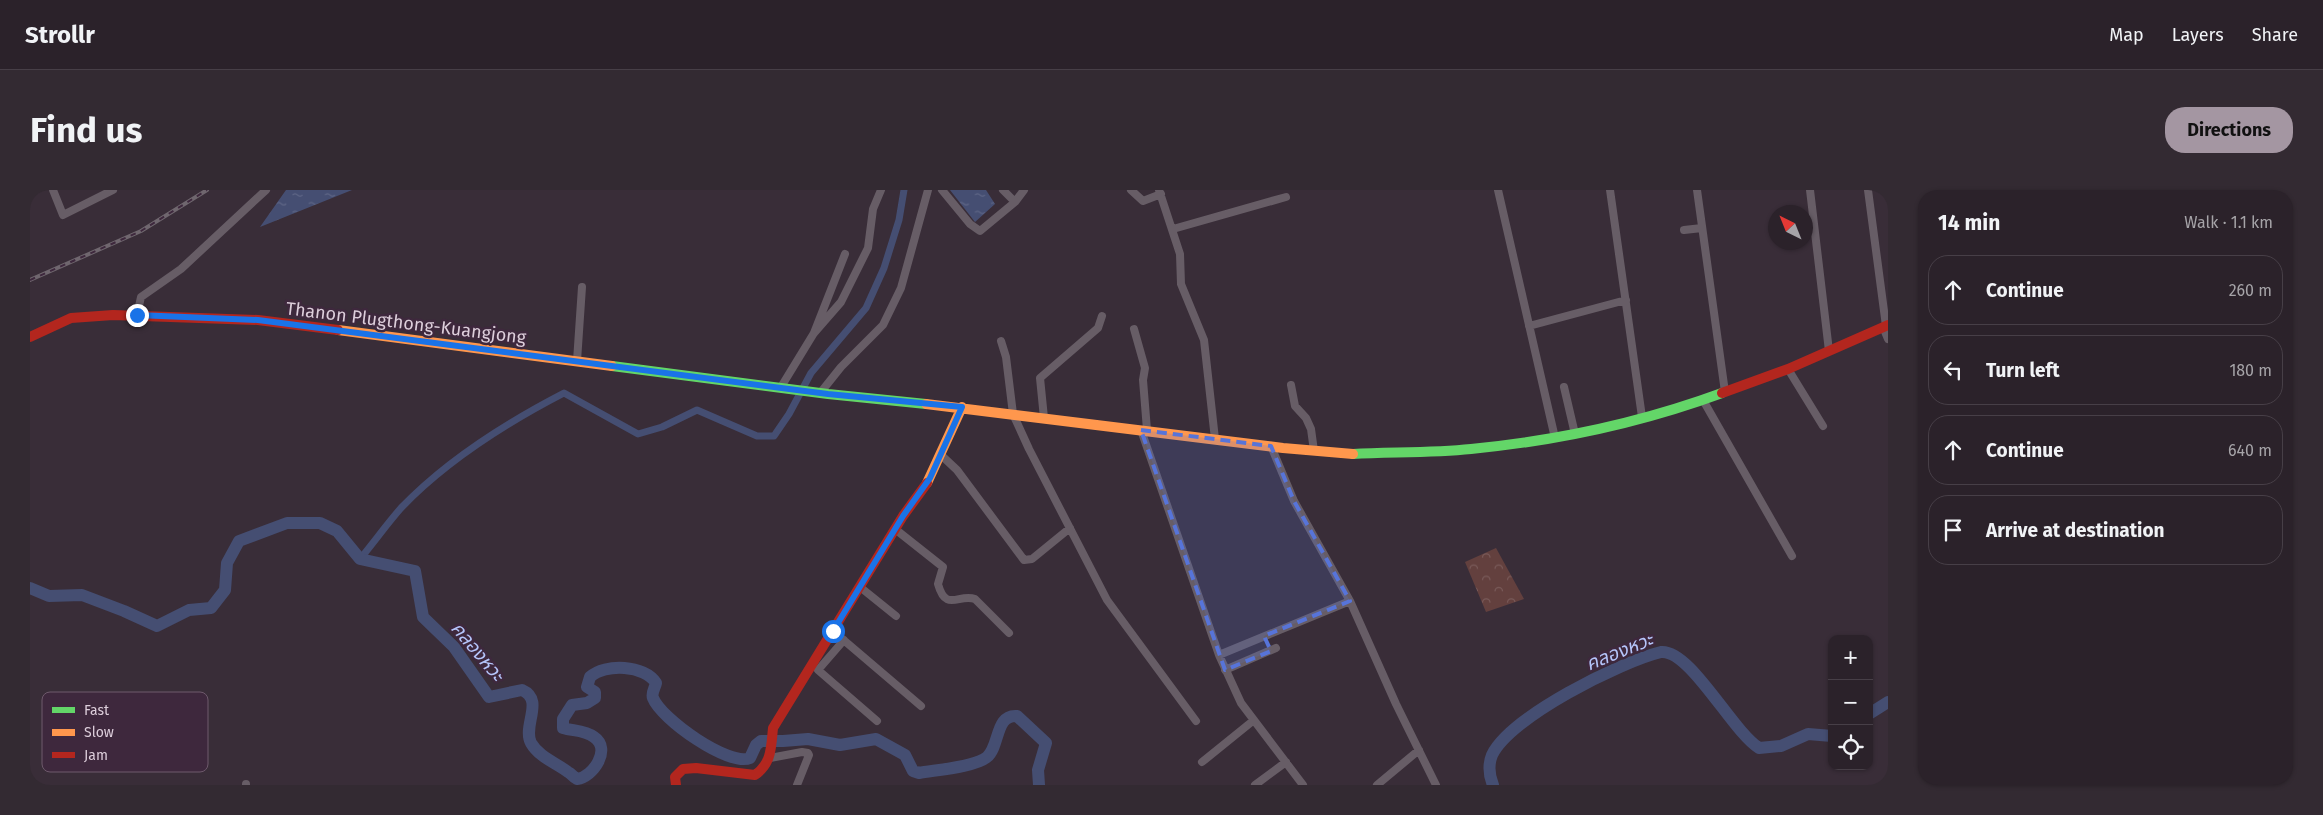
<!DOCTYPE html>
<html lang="en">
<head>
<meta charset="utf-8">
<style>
  body { margin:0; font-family:"Fira Sans","Noto Sans Thai",sans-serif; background:#332a32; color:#f1f3f6 }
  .controls { position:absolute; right:15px; bottom:15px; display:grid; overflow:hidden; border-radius:10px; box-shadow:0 1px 4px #0004 }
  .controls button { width:45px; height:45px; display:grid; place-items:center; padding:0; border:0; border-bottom:1px solid #473f47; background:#2b222a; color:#f1f3f6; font:25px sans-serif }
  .compass { position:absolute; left:1738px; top:15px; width:45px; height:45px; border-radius:50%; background:#2b222a; box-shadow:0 1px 4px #0004; rotate:317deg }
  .stop { position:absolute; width:15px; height:15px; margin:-11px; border:4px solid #1a73e8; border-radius:50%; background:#fff }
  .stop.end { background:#1a73e8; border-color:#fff; box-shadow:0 1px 5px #0008 }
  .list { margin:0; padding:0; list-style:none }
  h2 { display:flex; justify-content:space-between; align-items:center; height:65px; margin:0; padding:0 20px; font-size:21px }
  h2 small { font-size:16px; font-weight:400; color:#a6a4a8 }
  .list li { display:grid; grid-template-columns:32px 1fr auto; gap:15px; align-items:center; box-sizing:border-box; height:70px; margin:0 10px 10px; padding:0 10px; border:1px solid #473f47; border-radius:20px }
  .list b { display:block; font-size:19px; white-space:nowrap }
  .list em { font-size:16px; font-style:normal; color:#a6a4a8 }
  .icon { flex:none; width:28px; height:28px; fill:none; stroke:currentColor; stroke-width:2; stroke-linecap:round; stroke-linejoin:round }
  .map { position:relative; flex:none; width:1858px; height:595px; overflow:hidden; border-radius:20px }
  header { display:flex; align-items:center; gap:30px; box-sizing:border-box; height:70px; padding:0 25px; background:#2b222a; border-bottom:1px solid #473f47 }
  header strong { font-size:24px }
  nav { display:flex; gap:28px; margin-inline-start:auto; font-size:18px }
  .intro { display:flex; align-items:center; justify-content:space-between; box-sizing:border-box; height:120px; padding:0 30px }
  h1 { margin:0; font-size:35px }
  .button { padding:12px 22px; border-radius:20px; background:#a496a2; color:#111; font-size:18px; font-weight:700 }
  main { display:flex; gap:30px; padding:0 30px }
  aside { flex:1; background:#2b222a; border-radius:20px; box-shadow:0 1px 4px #0004 }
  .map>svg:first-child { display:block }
  .park { fill:url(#park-crowns) }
  .water { fill:url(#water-ripples) }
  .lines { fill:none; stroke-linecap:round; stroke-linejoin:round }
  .canal { stroke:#454e72; stroke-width:7 }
  .river { stroke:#454e72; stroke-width:12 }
  .street { stroke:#675d66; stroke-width:8 }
  .fast { stroke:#63d668; stroke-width:10 }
  .slow { stroke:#ff974d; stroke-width:10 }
  .jam { stroke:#b3261e; stroke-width:10 }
  .rail-casing { stroke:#6f666e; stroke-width:4 }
  .rail { stroke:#3e283d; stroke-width:2; stroke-dasharray:5.5; stroke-linecap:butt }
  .route { stroke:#1a73e8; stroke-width:6 }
  .marked { fill:#5774d9; fill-opacity:0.2; stroke:#5774d9; stroke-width:4; stroke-dasharray:10 6; stroke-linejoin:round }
  .labels { text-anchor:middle; stroke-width:5; stroke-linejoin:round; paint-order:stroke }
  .street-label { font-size:18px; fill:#ddcedb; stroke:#3e283d }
  .water-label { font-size:19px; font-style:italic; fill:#b5c5fa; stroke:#3e283d }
  .key { fill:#3e283d; stroke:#6e5a6c; stroke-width:1 }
  .key-label { font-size:14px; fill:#ddcedb }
</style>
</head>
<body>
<header>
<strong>Strollr</strong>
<nav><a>Map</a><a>Layers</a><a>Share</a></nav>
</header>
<div class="intro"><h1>Find us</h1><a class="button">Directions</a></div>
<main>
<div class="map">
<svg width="1858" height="595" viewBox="0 0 1858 595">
  <defs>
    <pattern id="park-crowns" width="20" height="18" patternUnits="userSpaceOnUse" patternTransform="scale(1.25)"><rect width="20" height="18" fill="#63403e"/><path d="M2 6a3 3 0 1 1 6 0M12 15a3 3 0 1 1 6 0" fill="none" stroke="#795a59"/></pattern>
    <pattern id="water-ripples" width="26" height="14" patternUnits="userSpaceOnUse" patternTransform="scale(1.25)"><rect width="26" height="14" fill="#454e72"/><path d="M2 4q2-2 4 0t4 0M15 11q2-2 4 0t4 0" fill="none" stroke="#5f6686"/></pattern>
  </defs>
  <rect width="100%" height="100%" fill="#392d38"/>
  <path class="park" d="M 1466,358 L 1494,409 L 1456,422 L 1435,372 Z"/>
  <path class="water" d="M 256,0 L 322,0 L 230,37 Z
    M 920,0 L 956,0 L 965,14 L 945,32 Z"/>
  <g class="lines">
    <path class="canal" d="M 330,369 C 344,352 357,334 371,318 C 415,272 478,232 534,203 L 608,244 L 632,237 L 667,220 L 727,246 L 744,246 L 759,224 L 781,183 L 836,118 L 854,78 L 869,30 L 874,0"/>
    <path class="river" d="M 0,398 L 19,406 L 52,405 L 94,421 L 127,436 L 159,420 L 181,418 L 195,400 L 197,373 L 209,351 L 257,333 L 290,333 L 307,341 L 330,369 L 385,381 L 393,427 L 424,457 L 459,507 L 492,500 C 515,510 492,536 501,553 C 509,567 526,573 538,582 C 542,584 543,587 547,589 C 563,587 582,559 564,547 C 555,540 543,541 533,538 L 533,529 L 542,515 L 557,513 L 565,508 L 565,502 L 557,497 L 560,487 C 575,473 615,475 626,493 C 625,498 621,503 623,508 C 631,529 699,577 720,568 L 726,555 L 731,551 L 753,551 L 778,549 L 810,555 L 846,549 L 875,565 L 883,581 L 889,583 C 905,580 945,577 957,567 C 970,556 965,524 987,526 L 1016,553 L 1008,580 L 1009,595
      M 1839,524 L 1858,512
      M 1463,595 C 1459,585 1458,575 1462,565 C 1480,527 1590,472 1631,462 C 1660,459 1702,541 1729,558 L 1751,556 L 1778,544 L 1802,546"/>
    <path class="street" d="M 23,0 L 33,25 L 83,0
      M 912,0 L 940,34 L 950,41 L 985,12 L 994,0
      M 973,0 L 985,12
      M 1101,0 L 1113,11 L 1131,4
      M 1129,0 L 1150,64 L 1151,94 L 1174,150 L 1185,249
      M 1468,0 L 1525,248
      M 1580,0 L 1612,227
      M 1667,0 L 1695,202
      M 1780,0 L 1799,161
      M 1838,0 L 1856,136
      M 1143,39 L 1256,7
      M 1654,40 L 1672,38
      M 107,125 L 111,107 L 151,79 L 236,0
      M 1499,136 L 1596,110
      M 1853,137 L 1858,149
      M 1104,139 L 1115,178 L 1113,190 L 1117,240
      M 784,143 L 811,112 L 838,58 L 843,19 L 851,0
      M 971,151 L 976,167 L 983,224 L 999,259 L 1077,410 L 1166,531
      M 547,171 L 552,97
      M 1758,179 L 1793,236
      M 1261,195 L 1265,216 L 1276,228 L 1281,239 L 1284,261
      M 751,197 L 784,143 L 815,64
      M 1534,197 L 1545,244
      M 791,202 L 811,177 L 853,135 L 871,98 L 898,0
      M 1673,210 L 1762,366
      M 1014,228 L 1010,188 L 1068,138 L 1072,126
      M 1111,240 L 1189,465 L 1211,513 L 1273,595
      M 1241,256 L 1264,311 L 1320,411 L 1366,514 L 1406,595
      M 911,265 L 927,280 L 994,370 L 1002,369 L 1040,338
      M 865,339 L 913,377 L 908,394 C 916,423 929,403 945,409 L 979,443
      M 830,397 L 866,426
      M 803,441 L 891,516
      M 814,450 L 788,480 L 847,531
      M 1189,465 L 1320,411
      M 1195,480 L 1246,458
      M 740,568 L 772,562 L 778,563 L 779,565 L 767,595
      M 1172,572 L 1224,530
      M 216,594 L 216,595
      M 1225,595 L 1256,572
      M 1347,595 L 1389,560"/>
    <path class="fast" d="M 582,176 L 798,204 L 896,214
      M 1323,264 C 1362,262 1402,263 1441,259 C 1524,251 1613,232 1692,203"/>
    <path class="slow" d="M 308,140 L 582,176
      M 896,214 L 1253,258 L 1323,264
      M 897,293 L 932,217"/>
    <path class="jam" d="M 0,147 L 41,128 L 83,125 L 228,130 L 308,140
      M 1692,203 L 1758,179 L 1858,135
      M 646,595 L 645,587 L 653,579 L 666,578 L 725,585 C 742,573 741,557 743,538 L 873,326 L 897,293"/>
    <g class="rail-casing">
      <path id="rail" d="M 0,90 L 111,41 L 177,0"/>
    </g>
    <use href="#rail" class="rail"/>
  </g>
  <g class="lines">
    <path class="route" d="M 107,125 L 228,130 L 798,204 L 932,217 L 900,288 L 873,326 L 803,441"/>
  </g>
  <path class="marked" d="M 1111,240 L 1241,256 L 1264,311 L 1320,411 L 1234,446 L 1241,461 L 1195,480 Z"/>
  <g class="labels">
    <g class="street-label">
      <text transform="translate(376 133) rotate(7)" y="6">Thanon Plugthong-Kuangjong</text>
    </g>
    <g class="water-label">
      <text transform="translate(448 461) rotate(50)" y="7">คลองหวะ</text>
      <text transform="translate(1589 461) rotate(-22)" y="7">คลองหวะ</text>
    </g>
  </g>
  <rect x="12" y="502" width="166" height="80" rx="8" class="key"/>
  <rect x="22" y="517" width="23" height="6" fill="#63d668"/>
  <rect x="22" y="539" width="23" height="7" fill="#ff974d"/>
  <rect x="22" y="562" width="23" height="6" fill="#b3261e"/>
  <g class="key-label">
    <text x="54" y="525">Fast</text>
    <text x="54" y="547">Slow</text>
    <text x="54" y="570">Jam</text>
  </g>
</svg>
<div class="controls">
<button>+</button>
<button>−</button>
<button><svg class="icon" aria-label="locate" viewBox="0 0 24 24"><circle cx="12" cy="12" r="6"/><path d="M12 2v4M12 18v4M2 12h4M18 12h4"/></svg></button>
</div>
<svg class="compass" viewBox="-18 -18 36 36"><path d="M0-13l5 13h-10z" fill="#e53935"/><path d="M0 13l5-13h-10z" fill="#a6a4a8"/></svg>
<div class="stop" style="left:803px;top:441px"></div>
<div class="stop end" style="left:107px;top:125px"></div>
</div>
<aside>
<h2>14 min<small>Walk · 1.1 km</small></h2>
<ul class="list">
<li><svg class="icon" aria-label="ahead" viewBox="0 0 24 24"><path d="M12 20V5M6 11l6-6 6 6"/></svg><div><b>Continue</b></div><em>260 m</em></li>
<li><svg class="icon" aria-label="left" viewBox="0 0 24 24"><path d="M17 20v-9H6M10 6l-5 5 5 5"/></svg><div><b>Turn left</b></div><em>180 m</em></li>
<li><svg class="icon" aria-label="ahead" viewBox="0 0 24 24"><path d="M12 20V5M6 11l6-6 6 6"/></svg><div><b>Continue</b></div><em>640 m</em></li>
<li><svg class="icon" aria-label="arrive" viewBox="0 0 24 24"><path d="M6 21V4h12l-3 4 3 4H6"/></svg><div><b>Arrive at destination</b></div></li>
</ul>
</aside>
</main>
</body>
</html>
